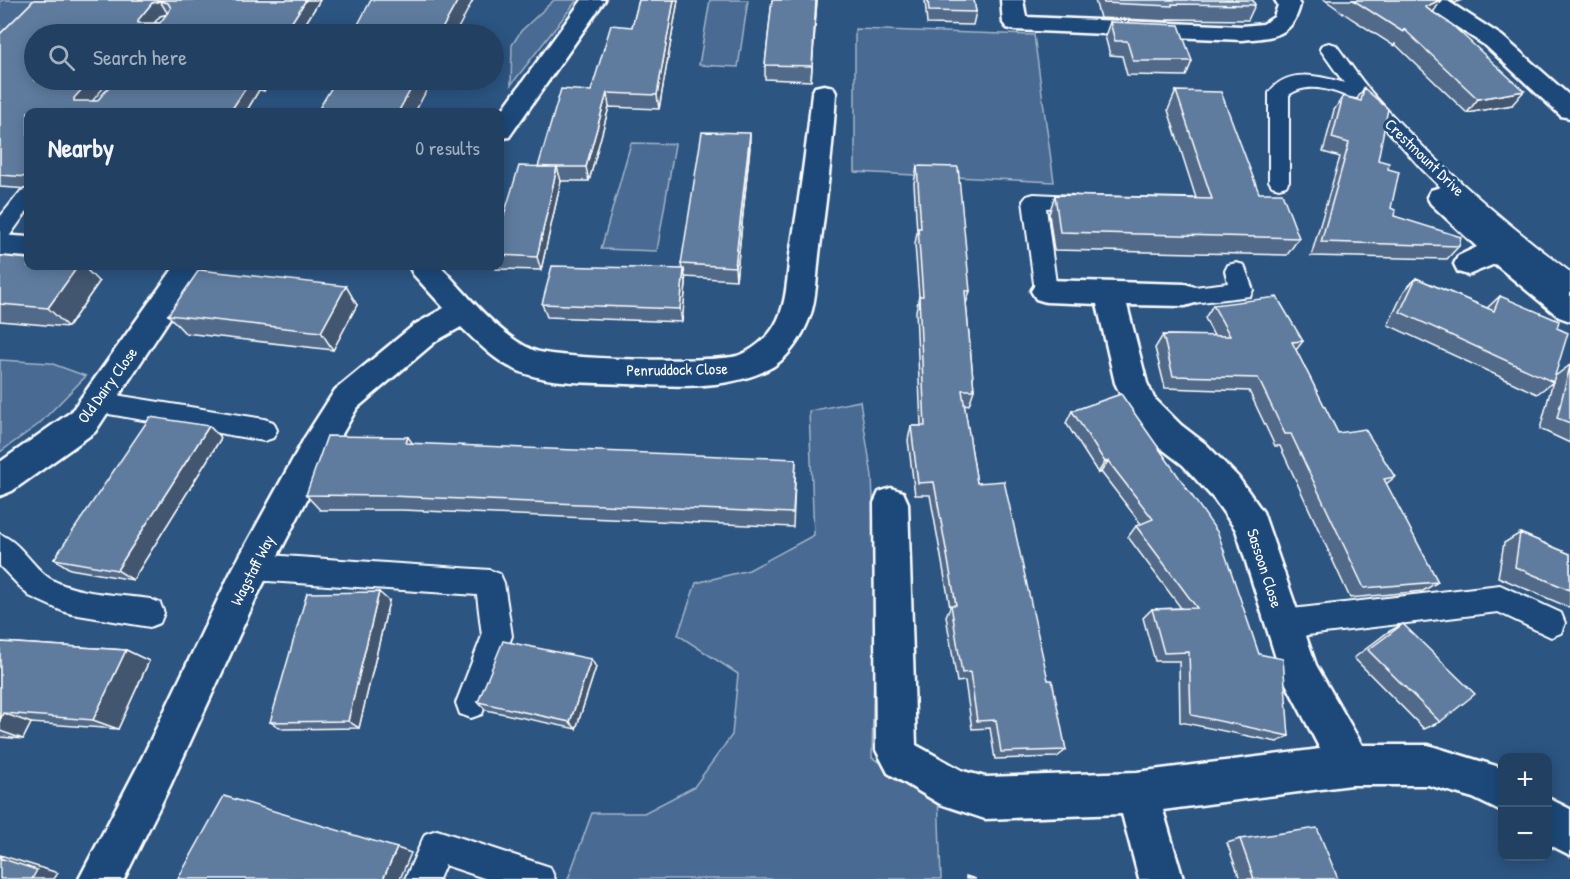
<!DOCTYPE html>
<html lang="en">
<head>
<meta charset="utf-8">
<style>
  body { margin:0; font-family:"Patrick Hand",sans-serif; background:#294768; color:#f1f3f6 }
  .controls { position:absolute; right:18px; bottom:18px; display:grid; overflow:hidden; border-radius:12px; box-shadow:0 3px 15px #0003 }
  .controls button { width:54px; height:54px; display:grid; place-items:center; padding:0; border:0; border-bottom:2px solid #3e5977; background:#214062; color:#f1f3f6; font:30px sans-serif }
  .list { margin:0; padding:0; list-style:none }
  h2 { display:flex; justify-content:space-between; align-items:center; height:78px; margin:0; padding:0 24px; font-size:26px }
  h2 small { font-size:20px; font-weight:400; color:#a2afbe }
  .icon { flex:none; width:33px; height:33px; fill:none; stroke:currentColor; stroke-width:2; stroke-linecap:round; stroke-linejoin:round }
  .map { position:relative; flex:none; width:1570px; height:879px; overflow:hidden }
  .search { position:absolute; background:#214062; box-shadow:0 3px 15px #0003; left:24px; top:24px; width:480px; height:66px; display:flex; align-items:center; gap:15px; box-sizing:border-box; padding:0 21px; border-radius:33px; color:#a2afbe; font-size:22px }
  .panel { position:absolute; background:#214062; box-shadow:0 3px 15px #0003; left:24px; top:108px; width:480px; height:162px; border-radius:12px }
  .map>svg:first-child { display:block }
  .green { fill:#486b92; stroke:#a4b5c8; stroke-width:1.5 }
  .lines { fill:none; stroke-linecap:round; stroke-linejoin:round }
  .lane-casing { stroke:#fff; stroke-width:4 }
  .street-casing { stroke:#fff; stroke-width:5 }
  .lane { fill:#1f4a7a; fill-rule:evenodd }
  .street { fill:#1f4a7a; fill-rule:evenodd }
  .wall { fill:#516b89; stroke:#fff; stroke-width:1.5; fill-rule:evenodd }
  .shaded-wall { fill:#42576f; stroke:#fff; stroke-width:1.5 }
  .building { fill:#5e7c9f; stroke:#fff; stroke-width:1.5; fill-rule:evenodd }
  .labels { text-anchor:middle; stroke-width:6; stroke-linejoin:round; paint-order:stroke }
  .street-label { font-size:16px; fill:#fff; stroke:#1f4a7a }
</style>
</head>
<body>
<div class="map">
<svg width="1570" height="879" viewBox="0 0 1570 879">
  <rect width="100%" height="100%" fill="#2c5582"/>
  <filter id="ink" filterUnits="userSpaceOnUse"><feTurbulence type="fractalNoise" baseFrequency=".0167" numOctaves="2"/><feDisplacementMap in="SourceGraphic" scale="12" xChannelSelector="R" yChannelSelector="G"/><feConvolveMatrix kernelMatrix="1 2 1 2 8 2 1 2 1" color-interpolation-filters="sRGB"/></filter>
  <g filter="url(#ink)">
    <path class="green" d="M 2,0 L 37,0 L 0,38 L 0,2 Z
      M 554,0 L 577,0 L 511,85 L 512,45 L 521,31 Z
      M 710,0 L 748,0 L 738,67 L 699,65 Z
      M 855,29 L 1034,35 L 1054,182 L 855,172 Z
      M 631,143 L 675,144 L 657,251 L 601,249 Z
      M 0,360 L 50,363 L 86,376 L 39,424 L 0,452 Z
      M 860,401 L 872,476 L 876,568 L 872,758 L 938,792 L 941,879 L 568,879 L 592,813 L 644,813 L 694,787 L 732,735 L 738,674 L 678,635 L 696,583 L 749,570 L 814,535 L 809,411 Z"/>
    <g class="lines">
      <g class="lane-casing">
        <path id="lane" d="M 1329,43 L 1336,45 C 1348,61 1359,78 1372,93 C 1430,159 1500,219 1570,272 L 1570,293 L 1562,290 C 1513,252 1464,212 1420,167 C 1406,152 1372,110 1357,101 C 1337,91 1308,80 1289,95 L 1289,181 L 1286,186 L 1279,188 L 1272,186 L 1269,181 L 1269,93 C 1286,67 1320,76 1344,83 L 1320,49 L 1322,45 Z
          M 28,189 L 28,210 L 8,238 L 0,240 L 0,217 L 21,191 Z
          M 1034,194 L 1075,196 L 1079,201 L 1075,206 L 1046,208 L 1057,291 L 1054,297 L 1046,300 L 1038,297 L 1035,291 L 1023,201 L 1027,196 Z
          M 1236,263 L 1244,265 L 1253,290 L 1250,296 L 1185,304 L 1177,301 L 1174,295 L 1177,289 L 1228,283 L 1225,271 L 1228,265 Z
          M 97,392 L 264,419 L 273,422 L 277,430 L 273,438 L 264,441 L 97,412 L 88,409 L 85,402 L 88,395 Z
          M 0,534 C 21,543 31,565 49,578 C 73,594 121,595 150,599 L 160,603 L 164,613 L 160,623 L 150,627 L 72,614 L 62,611 L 29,596 L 0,566 Z
          M 253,554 L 490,570 L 500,574 L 504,583 L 512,636 L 482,714 L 471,718 L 460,714 L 456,703 L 482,636 L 477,595 L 253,580 L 243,576 L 239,567 L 243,558 Z
          M 1500,585 L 1561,613 L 1565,623 L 1561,633 L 1551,637 L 1498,612 L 1283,638 L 1273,634 L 1269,624 L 1273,614 L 1283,610 Z
          M 437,830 L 550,867 L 555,879 L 487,879 L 445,865 L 439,879 L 405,879 L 425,834 Z"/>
      </g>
      <g class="street-casing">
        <path id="street" d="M 582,0 L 605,0 L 509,137 L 500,139 L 500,113 Z
          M 1001,0 L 1023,0 L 1026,17 L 1242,26 L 1263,24 L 1274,17 L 1278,5 L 1275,0 L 1297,0 L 1300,5 C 1292,38 1272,37 1242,40 L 1015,30 L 1007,28 L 1003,23 Z
          M 1420,0 L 1446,0 L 1502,36 L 1570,96 L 1570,118 L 1561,116 L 1486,46 L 1423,5 Z
          M 824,85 L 833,87 L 836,93 C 833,145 827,196 820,247 C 817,267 817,291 812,310 C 806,331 792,354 774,366 C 731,391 674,386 627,384 C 591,382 547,385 514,369 C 494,360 477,342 461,327 L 436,341 L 357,408 L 329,457 L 257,596 L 170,786 L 124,879 L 79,879 L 142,758 L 231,572 L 305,437 L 335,390 L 414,325 L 444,308 L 413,274 L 409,266 L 440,266 C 466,293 498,335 533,350 C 557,360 711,363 737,356 C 752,351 767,339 775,325 C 787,305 787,278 790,255 C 799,201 807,147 812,93 L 815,87 Z
          M 1441,187 L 1451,190 L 1508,243 L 1570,292 L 1570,321 L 1559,317 L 1495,264 L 1468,275 L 1458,272 L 1454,264 L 1458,256 L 1477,247 L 1431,204 L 1427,197 L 1431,190 Z
          M 0,235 L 28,237 L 28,257 L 0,255 Z
          M 175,266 L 204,266 L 95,432 L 12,491 L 0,496 L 0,462 L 71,412 Z
          M 1046,280 L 1185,284 L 1195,287 L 1200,295 L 1195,303 L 1185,306 L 1127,305 L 1147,383 L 1154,398 L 1181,425 L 1207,445 L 1238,477 L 1263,512 L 1316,665 L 1362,745 L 1428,745 L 1496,766 L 1502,769 L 1502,812 L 1473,798 L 1428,785 L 1351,785 L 1163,810 L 1183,879 L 1139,879 L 1122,814 L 985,819 L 940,804 L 888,773 L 876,750 L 874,503 L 879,492 L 891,488 L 903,492 L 908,503 L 916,745 L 963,771 L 985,777 L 1137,772 L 1320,749 L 1281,674 L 1236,530 L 1214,499 L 1183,465 L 1157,445 L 1131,416 L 1115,383 L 1097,304 L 1046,302 L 1036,299 L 1031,291 L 1036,283 Z
          M 1548,798 L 1570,809 L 1570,855 L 1548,844 Z"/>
      </g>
      <use href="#lane" class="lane"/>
      <use href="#street" class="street"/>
    </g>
    <path class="wall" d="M 34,0 L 320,0 L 299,34 L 34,34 L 92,101 L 97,101 L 115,80 L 270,80 L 264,91 L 259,90 L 246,112 L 28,112 L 28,189 L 0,187 L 0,34 ZM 167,14 L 160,23 L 154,23 L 160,16 Z
      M 639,0 L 678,0 L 659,109 L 609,107 L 589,181 L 561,181 L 541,270 L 496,269 L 495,266 L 500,266 L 500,228 L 538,167 L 591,91 L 632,27 Z
      M 772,0 L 817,0 L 811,81 L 765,79 L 765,65 Z
      M 925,0 L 974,0 L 976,12 L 973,25 L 927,24 Z
      M 1095,0 L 1253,0 L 1255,5 L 1248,20 L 1167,19 L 1167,21 L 1100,18 Z
      M 1325,0 L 1441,0 L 1433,12 L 1512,105 L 1467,113 L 1395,44 L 1394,46 L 1352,19 Z
      M 1450,0 L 1462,0 L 1455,3 Z
      M 1110,22 L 1192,61 L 1186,76 L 1127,75 L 1122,56 L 1110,55 L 1105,36 Z
      M 1364,88 L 1378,160 L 1388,169 L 1391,208 L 1394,216 L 1459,246 L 1447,259 L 1311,256 L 1340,157 L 1323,152 L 1334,110 L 1343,96 L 1357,99 Z
      M 1176,91 L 1259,193 L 1299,238 L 1287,255 L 1054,250 L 1049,214 L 1055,195 L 1196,198 L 1168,110 Z
      M 750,147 L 736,280 L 685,277 L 686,283 L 682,322 L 547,317 L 542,304 L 682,269 L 681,264 Z
      M 917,166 L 970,291 L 966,304 L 974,390 L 969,405 L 964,404 L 977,483 L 1048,680 L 1066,750 L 1057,757 L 995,759 L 990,728 L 972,729 L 965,681 L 957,682 L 946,616 L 950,607 L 930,495 L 915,495 L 908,440 L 911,426 L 921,426 L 916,311 L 919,296 L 915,244 L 917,232 L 914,183 Z
      M 0,256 L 99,282 L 68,327 L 0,321 Z
      M 1416,278 L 1487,308 L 1500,296 L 1553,382 L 1537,394 L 1388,325 L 1404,291 Z
      M 357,305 L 333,350 L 185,333 L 168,315 Z
      M 1213,305 L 1303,341 L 1296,350 L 1338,433 L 1395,477 L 1386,484 L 1438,582 L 1423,591 L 1350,598 L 1280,446 L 1275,446 L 1249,391 L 1165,388 L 1155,348 L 1163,335 L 1214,336 L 1205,318 Z
      M 1570,365 L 1570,443 L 1540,429 L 1554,377 Z
      M 1072,411 L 1259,654 L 1289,736 L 1277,742 L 1180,722 L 1179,661 L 1155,661 L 1143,618 L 1152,609 L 1181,608 L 1128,537 L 1136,526 L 1141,524 L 1101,472 L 1098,473 L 1066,423 Z
      M 209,426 L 221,438 L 133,580 L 70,569 L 54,559 Z
      M 796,459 L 793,527 L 402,510 L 320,510 L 306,495 Z
      M 1520,533 L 1570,554 L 1570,606 L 1568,607 L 1498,577 L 1504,543 Z
      M 389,601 L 359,728 L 283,729 L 270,722 Z
      M 1403,624 L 1440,722 L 1424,729 L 1354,658 L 1388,632 Z
      M 0,642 L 126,650 L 149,661 L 118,729 L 31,723 L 23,739 L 0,737 Z
      M 596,667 L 576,729 L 486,710 L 478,702 Z
      M 1240,839 L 1338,879 L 1240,879 L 1227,843 Z"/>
    <path class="shaded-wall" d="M 306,0 L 320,0 L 299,34 L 284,34 Z
      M 458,0 L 473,0 L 455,34 L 439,34 Z
      M 674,0 L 678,0 L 659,109 L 657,95 Z
      M 816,0 L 817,0 L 811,81 L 812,66 Z
      M 1440,0 L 1441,0 L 1432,14 L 1425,7 Z
      M 160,1 L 168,14 L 160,16 L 146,33 L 138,23 L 138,20 L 152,3 Z
      M 90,80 L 110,80 L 84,111 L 74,101 L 74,98 Z
      M 251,80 L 253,80 L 259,90 L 246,112 L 230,112 Z
      M 257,80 L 270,80 L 264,91 Z
      M 416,80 L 432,80 L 415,112 L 398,112 Z
      M 1524,91 L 1512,105 L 1467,113 L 1478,99 Z
      M 607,93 L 609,107 L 589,181 L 586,167 Z
      M 750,133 L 750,147 L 736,280 L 735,267 Z
      M 557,167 L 561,181 L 541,270 L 537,257 Z
      M 78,266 L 83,266 L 99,282 L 68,327 L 48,308 Z
      M 684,269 L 686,283 L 682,322 L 680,309 Z
      M 346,286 L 357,305 L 333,350 L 321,332 Z
      M 209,426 L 221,438 L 133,580 L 117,570 Z
      M 408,437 L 419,452 L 406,443 Z
      M 1108,461 L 1101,472 L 1098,473 L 1105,462 Z
      M 379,592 L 389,601 L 359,728 L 348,721 Z
      M 126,650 L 149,661 L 118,729 L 93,720 Z
      M 591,659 L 596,667 L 576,729 L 570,722 Z
      M 3,713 L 31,723 L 23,739 L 0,731 L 0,720 Z
      M 397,848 L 411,853 L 400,879 L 383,879 Z
      M 0,855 L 58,873 L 54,879 L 32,879 L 0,858 Z"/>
    <path class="building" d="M 34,0 L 306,0 L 284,34 L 34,34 L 34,80 L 90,80 L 74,98 L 74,101 L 97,101 L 115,80 L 251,80 L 230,112 L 28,112 L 28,177 L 0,175 L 0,34 ZM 160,1 L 168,3 L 171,8 L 160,23 L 138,23 L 138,20 L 152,3 Z
      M 371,0 L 458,0 L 439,34 L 353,34 Z
      M 639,0 L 674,0 L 657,95 L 607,93 L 586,167 L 538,167 L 561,89 L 591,91 L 611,25 L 632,27 Z
      M 772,0 L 816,0 L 812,66 L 765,65 Z
      M 928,0 L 974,0 L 976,12 L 929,11 Z
      M 1103,0 L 1253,0 L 1255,5 L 1172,4 L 1172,6 L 1104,3 Z
      M 1353,0 L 1440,0 L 1425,7 L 1451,24 L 1524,91 L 1478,99 L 1404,29 L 1403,32 Z
      M 1110,22 L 1179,25 L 1192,61 L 1133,61 L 1127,41 L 1115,41 Z
      M 336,80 L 416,80 L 398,112 L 317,112 Z
      M 1364,88 L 1388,109 L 1378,160 L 1389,163 L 1388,169 L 1399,172 L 1391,208 L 1395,210 L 1394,216 L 1461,237 L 1459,246 L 1321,242 L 1349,143 L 1332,138 L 1343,96 L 1361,101 Z
      M 1176,91 L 1221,92 L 1259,193 L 1282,193 L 1299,238 L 1060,232 L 1055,195 L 1212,199 Z
      M 702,132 L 750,133 L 735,267 L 681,264 Z
      M 519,166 L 557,167 L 537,257 L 500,255 L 500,228 Z
      M 917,166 L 958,167 L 970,291 L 965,291 L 974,390 L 962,390 L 977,483 L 1004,481 L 1048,680 L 1052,680 L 1066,750 L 1001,752 L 996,720 L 977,721 L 970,672 L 962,673 L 951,605 L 956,605 L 934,482 L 918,483 L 911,426 L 925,426 L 919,296 L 923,296 L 918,228 L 921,228 Z
      M 0,256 L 28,259 L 28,266 L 78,266 L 48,308 L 0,304 Z
      M 552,266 L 684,269 L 680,309 L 542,304 Z
      M 199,270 L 346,286 L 321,332 L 168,315 Z
      M 1416,278 L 1494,311 L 1500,296 L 1559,321 L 1557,328 L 1568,333 L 1553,382 L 1400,312 Z
      M 1277,297 L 1303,341 L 1292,342 L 1338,433 L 1365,429 L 1395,477 L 1384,479 L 1438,582 L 1364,588 L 1291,434 L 1285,434 L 1258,378 L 1173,376 L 1163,335 L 1230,336 L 1213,305 Z
      M 1570,366 L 1570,423 L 1557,418 Z
      M 1121,394 L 1218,533 L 1259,654 L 1283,659 L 1289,736 L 1191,715 L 1189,652 L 1164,653 L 1152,609 L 1197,608 L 1136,526 L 1153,519 L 1108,461 L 1105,462 L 1072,411 Z
      M 150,417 L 209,426 L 117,570 L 54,559 Z
      M 327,436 L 408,437 L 406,443 L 796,459 L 793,513 L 390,496 L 306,495 Z
      M 1520,533 L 1570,554 L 1570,590 L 1515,567 Z
      M 379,592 L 348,721 L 270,722 L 307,593 Z
      M 1403,624 L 1475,694 L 1440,722 L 1368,650 Z
      M 503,641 L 591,659 L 570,722 L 478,702 Z
      M 0,642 L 126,650 L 93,720 L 3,713 L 0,720 Z
      M 224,796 L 397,848 L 383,879 L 178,879 Z
      M 1317,828 L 1338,879 L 1254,879 L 1240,839 Z
      M 0,858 L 37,870 L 32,879 L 0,879 Z
      M 966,876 L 976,879 L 966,879 Z"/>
  </g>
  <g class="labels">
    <g class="street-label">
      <text transform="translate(1425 157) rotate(44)" y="6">Crestmount Drive</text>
      <text transform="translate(677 369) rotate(-1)" y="6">Penruddock Close</text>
      <text transform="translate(107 385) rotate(-54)" y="6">Old Dairy Close</text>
      <text transform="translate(1265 568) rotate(72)" y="6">Sassoon Close</text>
      <text transform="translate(252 570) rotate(-63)" y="6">Wagstaff Way</text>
    </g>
  </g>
</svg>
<div class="controls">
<button>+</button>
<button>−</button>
</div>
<div class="search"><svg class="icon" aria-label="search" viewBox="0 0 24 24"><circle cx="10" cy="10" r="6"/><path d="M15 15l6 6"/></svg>Search here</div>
<section class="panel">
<h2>Nearby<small>0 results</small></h2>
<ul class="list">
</ul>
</section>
</div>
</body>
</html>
